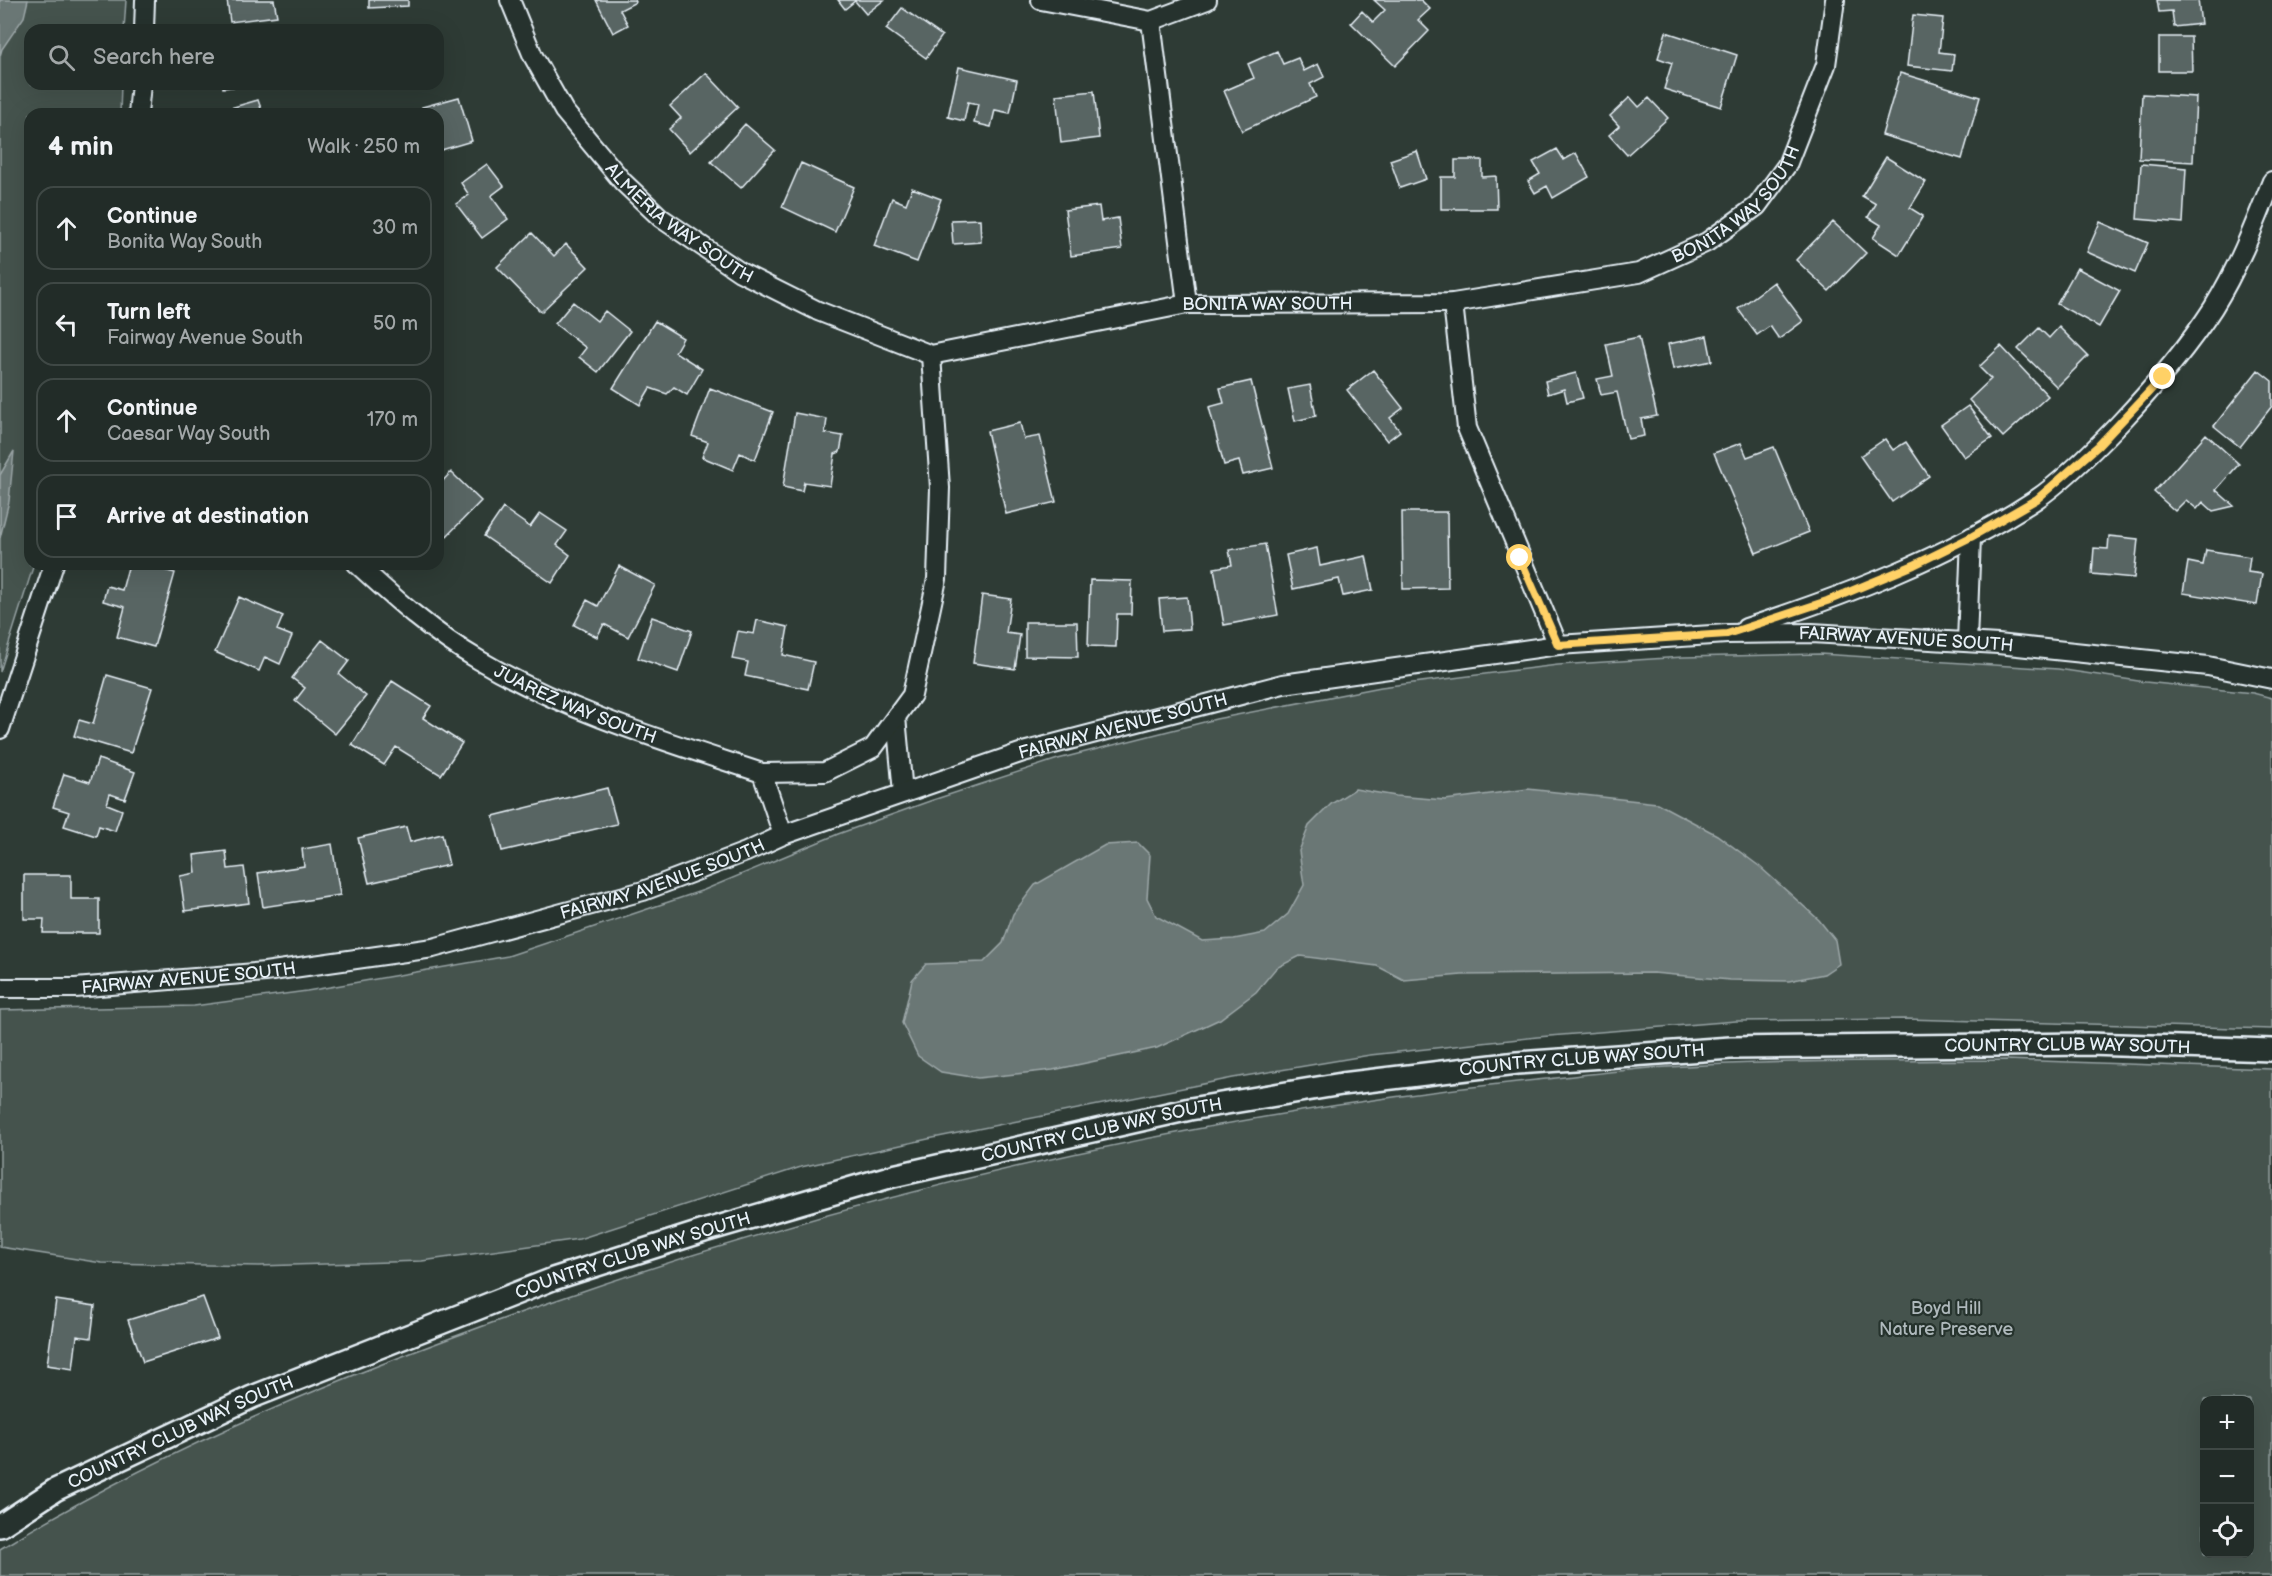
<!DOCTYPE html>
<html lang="en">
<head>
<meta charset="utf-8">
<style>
  body { margin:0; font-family:"Balsamiq Sans",sans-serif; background:#2a3430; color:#f1f3f6 }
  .controls { position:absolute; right:18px; bottom:18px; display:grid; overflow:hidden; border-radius:12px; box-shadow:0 6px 24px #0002 }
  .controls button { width:54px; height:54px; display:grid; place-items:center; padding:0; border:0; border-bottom:2px solid #3f4845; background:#222c28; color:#f1f3f6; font:30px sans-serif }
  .stop { position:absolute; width:18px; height:18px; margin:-14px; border:4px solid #ffd166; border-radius:50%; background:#fff }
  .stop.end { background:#ffd166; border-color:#fff; box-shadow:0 2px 6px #0008 }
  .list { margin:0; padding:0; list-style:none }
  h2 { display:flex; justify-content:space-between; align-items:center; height:78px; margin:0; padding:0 24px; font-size:26px }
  h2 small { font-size:20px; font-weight:400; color:#a2a7a8 }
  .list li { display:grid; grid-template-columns:39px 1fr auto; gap:18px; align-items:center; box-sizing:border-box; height:84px; margin:0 12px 12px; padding:0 12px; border:2px solid #3f4845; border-radius:18px }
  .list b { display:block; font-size:22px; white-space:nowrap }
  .list p { margin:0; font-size:20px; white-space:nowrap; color:#a2a7a8 }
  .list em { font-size:20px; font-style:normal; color:#a2a7a8 }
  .icon { flex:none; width:33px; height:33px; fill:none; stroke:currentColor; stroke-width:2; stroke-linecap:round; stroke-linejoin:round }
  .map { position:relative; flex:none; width:2272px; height:1576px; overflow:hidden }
  .search { position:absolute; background:#222c28; box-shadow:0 6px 24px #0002; left:24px; top:24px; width:420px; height:66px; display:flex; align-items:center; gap:15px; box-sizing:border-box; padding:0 21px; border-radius:18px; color:#a2a7a8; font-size:22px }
  .panel { position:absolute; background:#222c28; box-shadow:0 6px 24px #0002; left:24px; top:108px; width:420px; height:462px; border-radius:18px }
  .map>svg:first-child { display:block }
  .green { fill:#45524e; stroke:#96a2a3; stroke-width:1.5; fill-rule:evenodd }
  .water { fill:#6b7775; stroke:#9da8a9; stroke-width:1.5 }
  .building { fill:#596563; stroke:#e8f1f8; stroke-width:1.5 }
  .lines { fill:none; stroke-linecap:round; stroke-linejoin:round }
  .minor-casing { stroke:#e8f1f8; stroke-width:22 }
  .tertiary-casing { stroke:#e8f1f8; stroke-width:26 }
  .minor { stroke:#26332d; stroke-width:18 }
  .tertiary { stroke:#26332d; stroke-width:21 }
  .route { stroke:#ffd166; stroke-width:8 }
  .labels { text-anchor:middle; stroke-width:4.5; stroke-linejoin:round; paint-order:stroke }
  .street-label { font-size:18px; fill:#e8f1f8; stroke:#26332d }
  .park-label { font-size:18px; fill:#afb9bc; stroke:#26332d }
</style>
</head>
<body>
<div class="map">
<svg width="2272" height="1576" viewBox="0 0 2272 1576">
  <rect width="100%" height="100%" fill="#2e3b35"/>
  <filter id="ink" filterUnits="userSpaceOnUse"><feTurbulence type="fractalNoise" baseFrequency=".0167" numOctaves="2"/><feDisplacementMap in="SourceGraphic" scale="12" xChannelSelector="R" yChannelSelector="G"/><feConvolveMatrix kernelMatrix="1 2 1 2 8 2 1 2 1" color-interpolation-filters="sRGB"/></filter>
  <g filter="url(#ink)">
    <path class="green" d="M 0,0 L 126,0 L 124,30 L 30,30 L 30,84 L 121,84 L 120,114 L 30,114 L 30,564 L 34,564 L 0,672 Z
      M 1820,654 L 2058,669 L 2145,682 L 2253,693 L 2272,698 L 2272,1029 L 1905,1019 L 1736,1021 L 1537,1037 L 1370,1055 L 1233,1078 L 928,1139 L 801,1167 L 579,1239 L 422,1261 L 259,1266 L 102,1263 L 0,1247 L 0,1010 L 194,1006 L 307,991 L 508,956 L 704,890 L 838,834 L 930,801 L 1058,759 L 1216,719 L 1381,687 L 1558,665 L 1683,657 Z
      M 2007,1060 L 2272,1069 L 2272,1576 L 0,1576 L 0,1549 C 170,1444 357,1370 545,1304 C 868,1191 1204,1113 1546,1079 C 1581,1075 1615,1071 1650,1068 C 1769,1060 1888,1061 2007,1060 ZM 2250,1400 L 2250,1554 L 2204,1554 L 2204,1400 Z"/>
    <path class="water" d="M 0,0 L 28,0 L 24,17 L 2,49 L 0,56 Z
      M 14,451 L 9,501 L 0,538 L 0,475 Z
      M 1355,789 L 1396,796 L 1445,800 L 1528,789 L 1657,803 L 1717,835 L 1759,866 L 1819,920 L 1835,940 L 1839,964 L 1824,974 L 1789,981 L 1730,980 L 1653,973 L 1462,975 L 1404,980 L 1377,966 L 1300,956 L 1276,968 L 1256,992 L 1220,1019 L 1157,1048 L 1053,1070 L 978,1078 L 941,1072 L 918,1056 L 902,1023 L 912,980 L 926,964 L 984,962 L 1003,943 L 1013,914 L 1035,885 L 1105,845 L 1138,843 L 1150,855 L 1147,898 L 1156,916 L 1202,941 L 1234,939 L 1265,933 L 1288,914 L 1304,885 L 1299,851 L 1309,826 L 1331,804 Z"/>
    <path class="building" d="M 227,0 L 274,0 L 277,16 L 230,22 Z
      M 369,0 L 408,0 L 408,6 L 369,8 Z
      M 596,0 L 635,0 L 636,2 L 620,10 L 628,25 L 613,33 Z
      M 838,0 L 884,0 L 866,14 L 855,1 L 845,9 Z
      M 1374,0 L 1421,0 L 1430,9 L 1418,20 L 1429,31 L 1395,66 L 1351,23 L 1362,11 L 1373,22 L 1385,10 Z
      M 2157,0 L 2198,0 L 2201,24 L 2174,27 L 2172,11 L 2159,12 Z
      M 902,8 L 942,36 L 926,58 L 886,29 Z
      M 1913,15 L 1943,18 L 1939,52 L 1954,54 L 1952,71 L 1907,66 Z
      M 1666,32 L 1737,55 L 1721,107 L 1664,89 L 1672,63 L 1658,58 Z
      M 2159,37 L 2191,37 L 2192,71 L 2159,71 Z
      M 1277,51 L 1283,64 L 1298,58 L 1304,71 L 1318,64 L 1324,77 L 1310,84 L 1316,97 L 1242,131 L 1224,91 L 1254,78 L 1248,64 Z
      M 959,67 L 1017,80 L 1010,113 L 995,110 L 991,127 L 974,123 L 978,104 L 968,102 L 964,121 L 948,117 Z
      M 706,73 L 738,107 L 690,152 L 669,129 L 681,118 L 670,106 Z
      M 1900,73 L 1980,97 L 1962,159 L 1882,135 Z
      M 223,84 L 253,84 L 254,85 L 223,88 Z
      M 1094,91 L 1099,138 L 1061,143 L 1056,95 Z
      M 2142,94 L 2196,97 L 2193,162 L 2139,159 Z
      M 459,97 L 472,141 L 438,151 L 438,114 L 424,114 L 422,107 Z
      M 1630,97 L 1639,107 L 1649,98 L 1668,118 L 1627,155 L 1609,135 L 1619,126 L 1610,116 Z
      M 258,100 L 263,114 L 221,114 L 220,111 Z
      M 745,124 L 775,150 L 741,188 L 711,162 Z
      M 1557,149 L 1564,160 L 1576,153 L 1589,177 L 1553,198 L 1547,186 L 1535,193 L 1528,181 L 1540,174 L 1533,162 Z
      M 1417,151 L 1426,179 L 1400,188 L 1390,160 Z
      M 1886,157 L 1926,182 L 1910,208 L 1923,216 L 1899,255 L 1873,238 L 1881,225 L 1868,217 L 1876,204 L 1862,196 Z
      M 1455,160 L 1482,160 L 1482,177 L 1496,176 L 1497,209 L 1441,209 L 1441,177 L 1455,177 Z
      M 801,163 L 854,187 L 835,232 L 782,207 Z
      M 487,164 L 504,186 L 491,196 L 508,219 L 482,238 L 456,204 L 469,195 L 461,183 Z
      M 2141,164 L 2186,168 L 2183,223 L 2137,219 Z
      M 912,188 L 941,199 L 917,262 L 874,246 L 892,198 L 906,204 Z
      M 1099,206 L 1101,221 L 1118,218 L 1122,249 L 1071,256 L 1065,210 Z
      M 980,219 L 981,242 L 953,244 L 951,220 Z
      M 1833,222 L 1866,253 L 1829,291 L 1796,260 Z
      M 2100,222 L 2148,243 L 2135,273 L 2087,252 Z
      M 532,233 L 554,256 L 566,244 L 588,267 L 541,312 L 497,267 Z
      M 2077,268 L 2120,291 L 2099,327 L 2057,304 Z
      M 1774,282 L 1803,321 L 1779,339 L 1770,326 L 1757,335 L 1738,309 Z
      M 573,302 L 597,321 L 605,311 L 630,331 L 598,372 L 579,357 L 586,348 L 555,324 Z
      M 655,321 L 683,338 L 675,352 L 702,369 L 687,395 L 674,387 L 667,394 L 650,388 L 640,405 L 613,388 Z
      M 2059,327 L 2088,356 L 2057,387 L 2018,349 L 2039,328 L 2049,338 Z
      M 1707,336 L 1712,361 L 1673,369 L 1668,344 Z
      M 1639,337 L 1657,416 L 1641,419 L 1644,436 L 1628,439 L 1617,392 L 1601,395 L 1597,379 L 1613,376 L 1606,344 Z
      M 2001,346 L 2048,396 L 2003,437 L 1969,400 L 1991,379 L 1979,367 Z
      M 1373,370 L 1403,408 L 1390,418 L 1400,431 L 1387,441 L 1347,390 Z
      M 2258,370 L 2272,381 L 2272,406 L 2240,447 L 2214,426 Z
      M 1576,373 L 1583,398 L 1567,402 L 1564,389 L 1548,394 L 1545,381 Z
      M 1251,381 L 1273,468 L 1243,475 L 1239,461 L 1224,465 L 1209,407 L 1224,403 L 1220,388 Z
      M 1310,385 L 1316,416 L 1295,421 L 1288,389 Z
      M 710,388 L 773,412 L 755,460 L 740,453 L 733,470 L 702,457 L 708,442 L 692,436 Z
      M 1968,406 L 1992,438 L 1964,457 L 1941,425 Z
      M 795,413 L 827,419 L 825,433 L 843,436 L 840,452 L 835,454 L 830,486 L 804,482 L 802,491 L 783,487 Z
      M 1020,423 L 1024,439 L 1040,436 L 1056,502 L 1006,514 L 987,431 Z
      M 2206,434 L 2239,464 L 2216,490 L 2234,506 L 2213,511 L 2203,502 L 2197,509 L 2186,500 L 2175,511 L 2154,492 Z
      M 1885,439 L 1893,450 L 1906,442 L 1929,476 L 1892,502 L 1860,456 Z
      M 1741,443 L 1747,457 L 1774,447 L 1809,532 L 1756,553 L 1714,453 Z
      M 451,472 L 481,501 L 443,540 L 438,535 L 438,486 Z
      M 503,508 L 530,527 L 540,513 L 567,531 L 557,545 L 570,555 L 552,583 L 484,536 Z
      M 1402,512 L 1447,512 L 1448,588 L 1403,589 Z
      M 2109,536 L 2138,539 L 2134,578 L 2092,574 L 2094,548 L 2108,549 Z
      M 1265,544 L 1278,615 L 1224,625 L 1214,568 L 1232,565 L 1229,550 Z
      M 1317,548 L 1320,566 L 1366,556 L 1373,590 L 1343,596 L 1339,579 L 1293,589 L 1286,555 Z
      M 2206,550 L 2250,557 L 2248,572 L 2262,574 L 2257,605 L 2183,593 L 2188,562 L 2203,565 Z
      M 129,564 L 142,564 L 175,573 L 154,647 L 117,637 L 125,607 L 103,601 L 107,586 L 122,590 Z
      M 619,566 L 655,585 L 628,637 L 604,624 L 597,637 L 574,625 L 587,600 L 598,606 Z
      M 1090,580 L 1132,581 L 1131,614 L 1117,614 L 1116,647 L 1088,646 Z
      M 982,595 L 1011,599 L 1006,633 L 1020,635 L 1015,669 L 973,663 Z
      M 239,597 L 283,616 L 277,630 L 292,636 L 280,664 L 265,657 L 259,671 L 215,652 Z
      M 1187,597 L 1190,629 L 1162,631 L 1159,599 Z
      M 652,617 L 692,631 L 678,672 L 638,658 Z
      M 757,620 L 788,627 L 783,655 L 814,662 L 808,689 L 745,676 L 748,662 L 732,659 L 738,631 L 754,634 Z
      M 1025,622 L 1077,622 L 1078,657 L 1025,656 Z
      M 322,640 L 349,661 L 339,674 L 366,696 L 335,734 L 295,701 L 305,688 L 292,678 Z
      M 107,675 L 152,688 L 131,753 L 74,736 L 79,720 L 93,724 Z
      M 392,681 L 431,706 L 423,718 L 462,743 L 441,775 L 396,747 L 384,765 L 352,745 Z
      M 98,759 L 135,772 L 125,799 L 110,794 L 107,804 L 122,810 L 115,831 L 99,826 L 96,836 L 64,826 L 69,812 L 53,807 L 64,774 L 90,782 Z
      M 607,788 L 617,824 L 502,851 L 493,816 Z
      M 406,827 L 410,842 L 442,834 L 449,865 L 369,883 L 358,838 Z
      M 332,844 L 340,895 L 263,907 L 258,873 L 304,866 L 302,849 Z
      M 226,851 L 228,869 L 244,867 L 249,903 L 185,911 L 180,876 L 196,873 L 194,855 Z
      M 24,875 L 71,875 L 71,899 L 99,899 L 99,933 L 43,933 L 44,919 L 24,919 Z
      M 203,1297 L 218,1338 L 143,1362 L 128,1320 Z
      M 56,1300 L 95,1306 L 91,1338 L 77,1336 L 73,1369 L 47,1365 Z"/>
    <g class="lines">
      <g class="minor-casing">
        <g id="minor">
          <path id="s1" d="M 510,0 L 533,56 L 564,111 L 623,182 L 661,218 L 740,272 L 818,311 L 931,355 L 1187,304 L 1453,303 L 1639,273 L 1707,242 L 1757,206 L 1787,165 L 1826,65 L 1835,0"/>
          <path d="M 1041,0 L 1151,21 L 1207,0"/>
          <path d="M 1151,21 L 1187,304"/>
          <path d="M 144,30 L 145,0"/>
          <path d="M 138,114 L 141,84"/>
          <path d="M 1453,303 L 1467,428 L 1558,645"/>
          <path id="s2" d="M 357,564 C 395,599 434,634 479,660 C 567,712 665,741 762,773 L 783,835"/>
          <path d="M 1746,628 C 1846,595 1946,558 2035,500 C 2062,482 2096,448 2119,424 C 2153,388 2186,350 2213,308 C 2238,268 2255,224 2272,181"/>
          <path d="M 1967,642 L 1971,537"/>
          <path d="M 896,717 L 903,793"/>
          <path d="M 0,729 L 54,564"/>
          <path d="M 762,773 L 825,772 L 873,748 L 912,695 L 937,579 L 940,488 L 931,355"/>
          <path id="s3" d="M 0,988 L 75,988 L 265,972 L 433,948 L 643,891 L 746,852 L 783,835 L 1023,752 L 1283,684 L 1558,645 L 1727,634 L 1812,633 L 1998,644 L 2208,666 L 2272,679"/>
        </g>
      </g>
      <g class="tertiary-casing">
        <g id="tertiary">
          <path id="s4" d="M 0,1526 L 55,1490 L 252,1397 L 553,1279 L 704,1231 L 893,1176 L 1190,1109 L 1342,1084 L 1517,1063 L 1731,1048 L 2089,1044 L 2272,1050"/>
        </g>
      </g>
      <use href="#minor" class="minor"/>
      <use href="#tertiary" class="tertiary"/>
    </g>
  </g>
  <g class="lines" filter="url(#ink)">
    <path class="route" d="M 1520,558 L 1558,645 L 1727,634 L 1827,601 L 1914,565 L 1971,537 L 2037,499 L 2098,446 L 2163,377"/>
  </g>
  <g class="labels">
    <g class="street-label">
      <text dy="6" stroke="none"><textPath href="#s1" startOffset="1410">BONITA WAY SOUTH</textPath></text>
      <text dy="6" stroke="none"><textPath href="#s1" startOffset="286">ALMERIA WAY SOUTH</textPath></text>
      <text dy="6" stroke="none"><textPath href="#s1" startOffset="914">BONITA WAY SOUTH</textPath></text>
      <text dy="6" stroke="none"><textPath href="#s3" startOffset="1953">FAIRWAY AVENUE SOUTH</textPath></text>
      <text dy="6" stroke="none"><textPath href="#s2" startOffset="262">JUAREZ WAY SOUTH</textPath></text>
      <text dy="6" stroke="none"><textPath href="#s3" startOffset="1161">FAIRWAY AVENUE SOUTH</textPath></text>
      <text dy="6" stroke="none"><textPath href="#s3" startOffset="675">FAIRWAY AVENUE SOUTH</textPath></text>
      <text dy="6" stroke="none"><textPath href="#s3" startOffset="189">FAIRWAY AVENUE SOUTH</textPath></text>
      <text dy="6" stroke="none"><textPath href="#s4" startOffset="2148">COUNTRY CLUB WAY SOUTH</textPath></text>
      <text dy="6" stroke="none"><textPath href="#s4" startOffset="1662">COUNTRY CLUB WAY SOUTH</textPath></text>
      <text dy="6" stroke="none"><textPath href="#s4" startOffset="1176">COUNTRY CLUB WAY SOUTH</textPath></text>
      <text dy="6" stroke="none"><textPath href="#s4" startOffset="690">COUNTRY CLUB WAY SOUTH</textPath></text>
      <text dy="6" stroke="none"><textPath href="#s4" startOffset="204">COUNTRY CLUB WAY SOUTH</textPath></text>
    </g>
    <g class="park-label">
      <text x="1946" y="1314">Boyd Hill<tspan x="1946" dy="21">Nature Preserve</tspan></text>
    </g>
  </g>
</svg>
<div class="controls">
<button>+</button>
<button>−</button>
<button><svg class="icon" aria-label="locate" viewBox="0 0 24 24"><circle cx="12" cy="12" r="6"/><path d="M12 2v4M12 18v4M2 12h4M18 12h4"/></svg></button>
</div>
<div class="stop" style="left:1520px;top:558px"></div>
<div class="stop end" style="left:2163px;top:377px"></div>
<div class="search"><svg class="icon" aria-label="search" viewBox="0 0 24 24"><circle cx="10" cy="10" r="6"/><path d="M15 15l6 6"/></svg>Search here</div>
<section class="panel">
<h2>4 min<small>Walk · 250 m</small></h2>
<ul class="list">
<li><svg class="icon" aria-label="ahead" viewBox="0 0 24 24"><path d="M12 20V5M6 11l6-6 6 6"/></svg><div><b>Continue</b><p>Bonita Way South</p></div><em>30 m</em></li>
<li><svg class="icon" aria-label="left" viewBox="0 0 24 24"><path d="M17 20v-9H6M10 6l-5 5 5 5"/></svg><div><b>Turn left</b><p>Fairway Avenue South</p></div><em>50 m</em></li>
<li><svg class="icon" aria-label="ahead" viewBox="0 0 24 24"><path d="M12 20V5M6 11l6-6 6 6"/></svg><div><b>Continue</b><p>Caesar Way South</p></div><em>170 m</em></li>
<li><svg class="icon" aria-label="arrive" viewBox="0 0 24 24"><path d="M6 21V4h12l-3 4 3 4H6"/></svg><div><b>Arrive at destination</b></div></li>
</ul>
</section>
</div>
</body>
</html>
